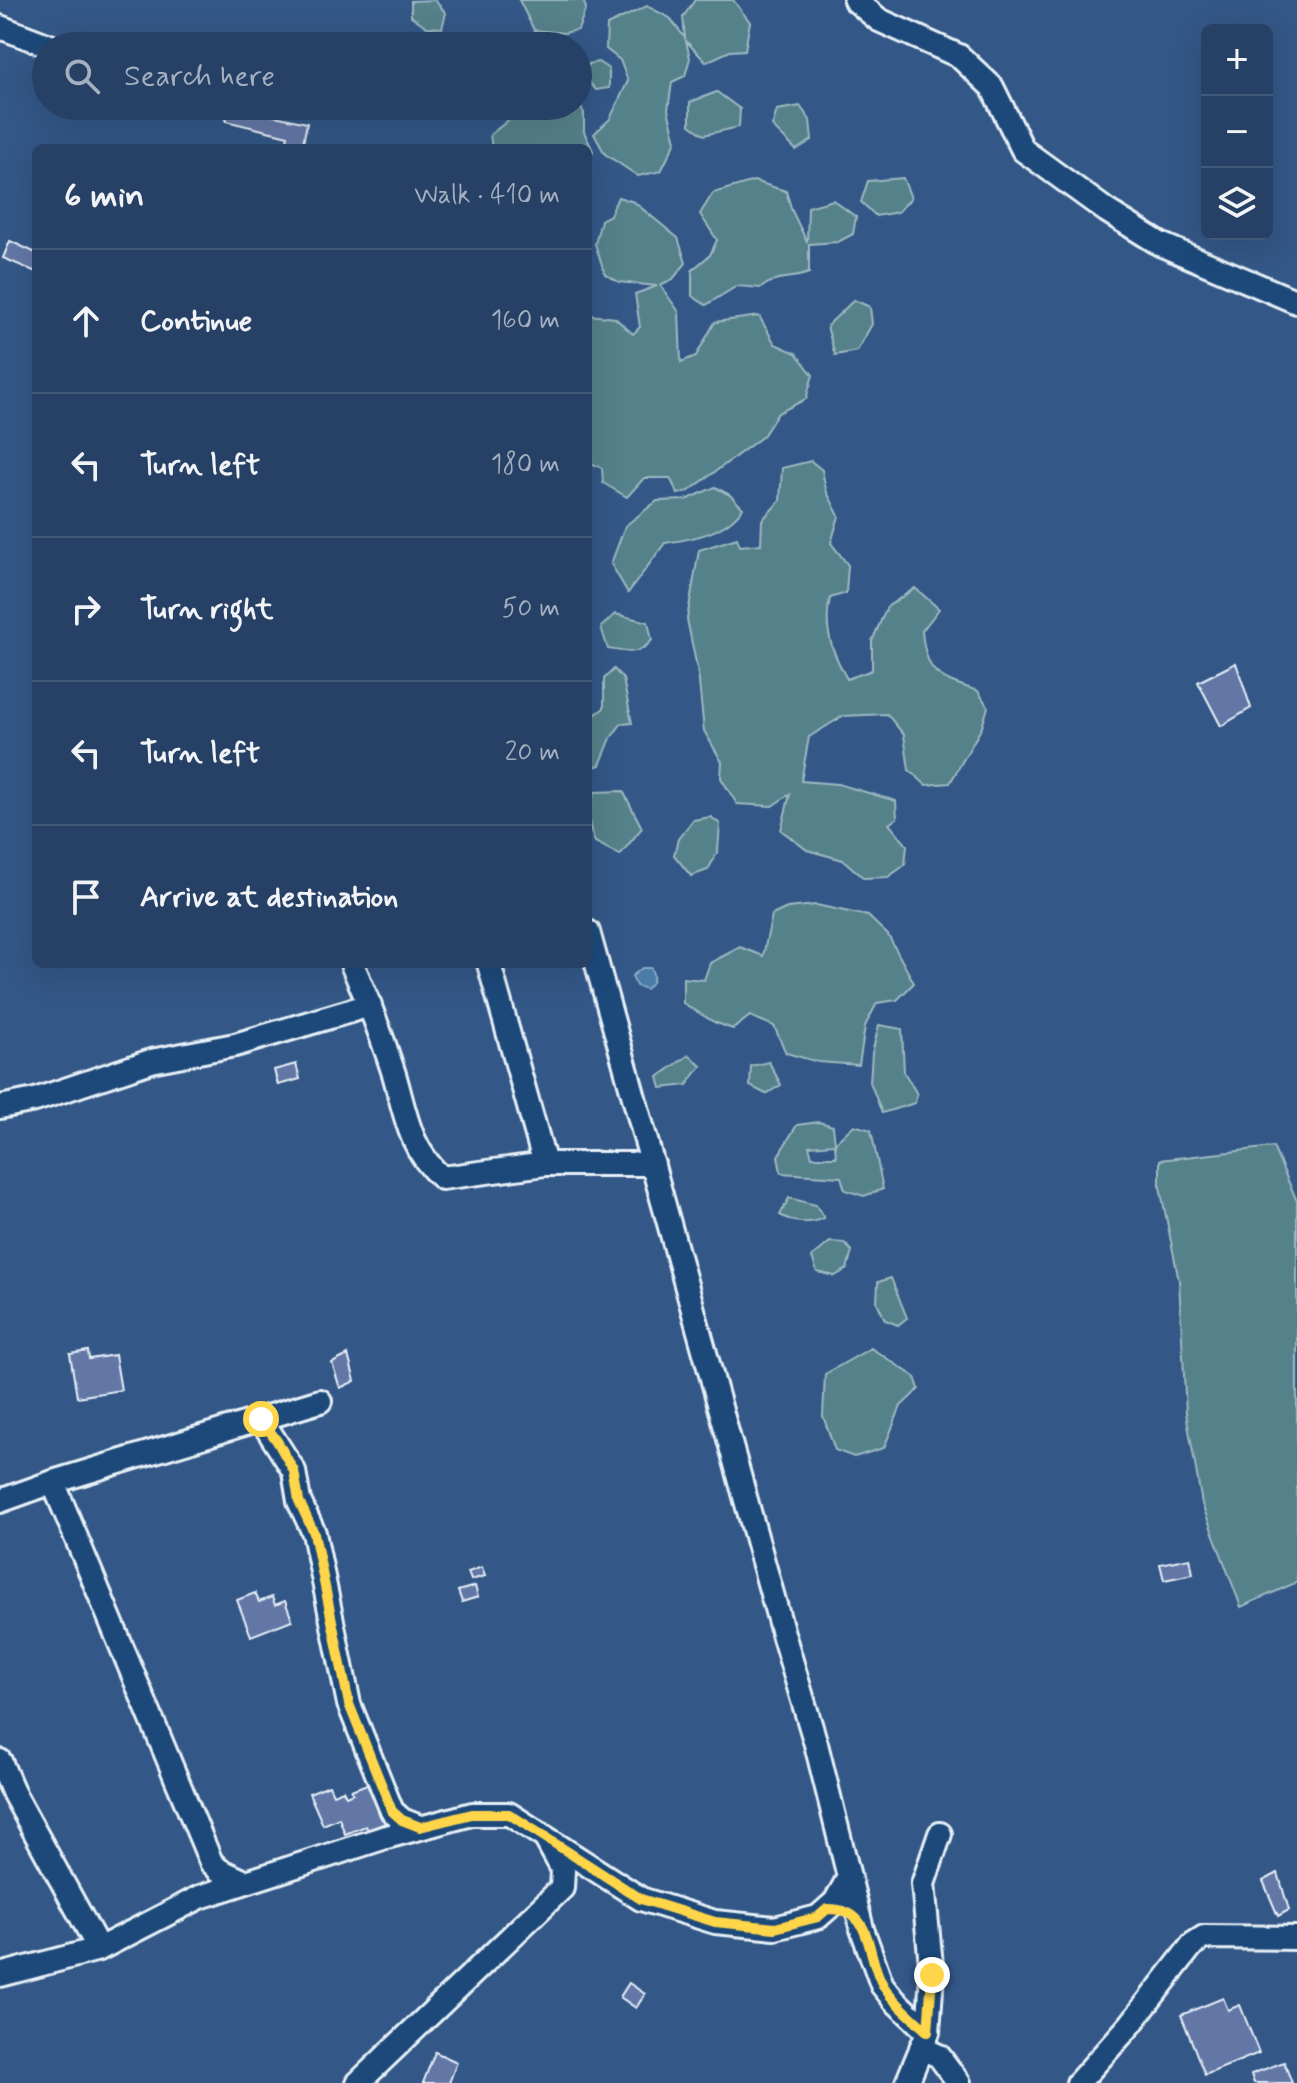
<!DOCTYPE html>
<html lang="en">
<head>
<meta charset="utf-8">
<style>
  body { margin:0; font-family:Mynerve,sans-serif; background:#2e486b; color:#f1f3f6 }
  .controls { position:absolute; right:24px; top:24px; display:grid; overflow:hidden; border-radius:12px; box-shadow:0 8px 32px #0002 }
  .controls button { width:72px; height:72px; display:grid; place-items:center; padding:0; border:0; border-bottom:2px solid #425a79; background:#264165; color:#f1f3f6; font:40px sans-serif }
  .stop { position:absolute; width:24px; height:24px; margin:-18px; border:6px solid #ffd54a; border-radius:50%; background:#fff }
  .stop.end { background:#ffd54a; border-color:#fff; box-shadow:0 2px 8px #0008 }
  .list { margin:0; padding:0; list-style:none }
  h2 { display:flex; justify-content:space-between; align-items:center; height:104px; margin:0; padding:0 32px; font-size:34px }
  h2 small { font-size:26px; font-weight:400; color:#a4afbf }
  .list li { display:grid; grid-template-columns:52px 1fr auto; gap:24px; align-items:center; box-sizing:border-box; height:144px; padding:0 32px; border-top:2px solid #425a79 }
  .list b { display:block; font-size:30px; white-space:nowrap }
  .list em { font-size:26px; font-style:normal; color:#a4afbf }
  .icon { flex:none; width:44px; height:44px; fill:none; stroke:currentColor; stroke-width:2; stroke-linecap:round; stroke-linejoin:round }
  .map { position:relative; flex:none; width:1297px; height:2083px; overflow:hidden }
  .search { position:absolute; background:#264165; box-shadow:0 8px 32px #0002; left:32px; top:32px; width:560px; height:88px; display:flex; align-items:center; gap:20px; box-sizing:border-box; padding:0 28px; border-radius:44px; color:#a4afbf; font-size:30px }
  .panel { position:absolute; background:#264165; box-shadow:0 8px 32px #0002; left:32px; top:144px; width:560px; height:824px; border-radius:12px }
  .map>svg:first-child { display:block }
  .green { fill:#54818a; stroke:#9eb9c1; stroke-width:2; fill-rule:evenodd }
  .water { fill:#4a7ba7; stroke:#89aac7; stroke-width:2 }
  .building { fill:#6477a7; stroke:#e8f1f8; stroke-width:2 }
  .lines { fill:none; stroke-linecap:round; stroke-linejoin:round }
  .minor-casing { stroke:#e8f1f8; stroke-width:28 }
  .minor { stroke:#1f4a7a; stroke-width:22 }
  .route { stroke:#ffd54a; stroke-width:10 }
</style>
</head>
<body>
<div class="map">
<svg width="1297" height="2083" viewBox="0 0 1297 2083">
  <rect width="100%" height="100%" fill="#335787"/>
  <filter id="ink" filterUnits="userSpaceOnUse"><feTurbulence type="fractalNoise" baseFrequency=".0125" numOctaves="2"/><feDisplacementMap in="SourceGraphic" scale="16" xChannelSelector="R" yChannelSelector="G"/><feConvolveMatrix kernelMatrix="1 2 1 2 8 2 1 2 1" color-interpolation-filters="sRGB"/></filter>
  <g filter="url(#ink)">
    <path class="green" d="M 435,0 L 446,13 L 442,28 L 427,27 L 411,16 L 411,1 Z
      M 519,0 L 583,0 L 586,8 L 578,30 L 564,33 L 534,30 Z
      M 695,0 L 733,0 L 750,22 L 745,50 L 730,51 L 706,62 L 686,41 L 690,58 L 685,76 L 672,82 L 668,110 L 676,141 L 661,171 L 638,176 L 605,154 L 594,134 L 610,119 L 628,81 L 620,60 L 606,49 L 607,25 L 647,6 L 670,18 L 685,38 L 683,17 Z
      M 598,62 L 609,69 L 609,88 L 596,90 L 587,80 L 588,64 Z
      M 717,92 L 740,109 L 739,127 L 704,135 L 690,125 L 690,102 Z
      M 578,103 L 584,113 L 584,132 L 593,151 L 588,159 L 588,148 L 492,148 L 490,135 L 526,106 L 578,106 Z
      M 800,106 L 810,120 L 812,140 L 796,150 L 772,126 L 777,110 Z
      M 903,178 L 911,198 L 898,212 L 876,216 L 861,202 L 868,181 Z
      M 754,181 L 786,191 L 792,211 L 807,242 L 808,207 L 833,200 L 856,217 L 853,234 L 838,242 L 809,244 L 809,273 C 788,281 781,273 761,288 L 737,286 L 706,305 L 692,296 L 692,270 L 710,255 L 717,240 L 700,214 L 713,193 Z
      M 618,197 L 634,202 L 678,238 L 686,263 L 673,279 L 660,285 L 679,312 L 681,362 L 696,356 L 715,322 L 759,316 L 775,344 L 796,353 L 813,375 L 806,399 L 778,413 L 763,436 L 689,491 L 678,494 L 670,478 L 644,478 L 627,497 L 603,483 L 602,468 L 588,462 L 588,312 L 590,315 L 615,318 L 633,334 L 640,327 L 635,294 L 657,286 L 619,282 L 605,274 L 595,244 L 601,220 L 610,215 Z
      M 854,300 L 870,307 L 872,324 L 857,351 L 835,355 L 827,326 Z
      M 811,461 L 822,470 L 826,490 L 839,516 L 831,543 L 848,565 L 846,593 L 830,598 C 823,629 832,652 847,679 L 872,670 L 872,641 L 887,607 L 915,588 L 939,609 L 922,631 C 926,676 939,678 978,691 L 988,707 L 982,727 L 950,783 L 926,785 L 909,770 L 904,735 L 887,714 L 843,716 L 809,737 L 801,781 L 838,784 L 896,801 L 897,818 L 889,824 L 907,845 L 905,865 L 888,877 L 864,878 L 843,860 L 807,850 L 781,830 L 790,794 L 772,806 L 737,804 L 721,778 L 722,762 L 704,731 L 698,673 L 687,619 L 699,550 L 737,538 L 740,546 L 761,544 L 762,520 L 780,501 L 782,468 Z
      M 715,487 L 730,495 L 743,508 C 726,533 693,539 665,543 L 628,593 L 611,564 L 625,526 L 657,501 L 686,500 Z
      M 615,614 L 648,622 L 652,640 C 639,656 627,652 608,649 L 601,627 Z
      M 614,669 L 623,679 L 632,723 L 621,724 L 611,738 L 600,765 L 588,769 L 588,720 L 604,708 L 604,679 Z
      M 623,791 L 642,828 L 620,855 L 595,842 C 587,823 586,811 595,792 Z
      M 711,817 L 720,824 L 718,851 L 708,870 L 691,876 L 674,855 L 678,839 L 693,820 Z
      M 816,905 L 868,916 L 888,935 L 914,983 L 897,1000 L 877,1003 L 865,1026 L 859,1065 L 818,1062 L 786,1053 L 774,1026 L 750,1016 L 733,1029 L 714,1022 L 683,1003 L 683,978 L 704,980 L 710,963 L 740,947 L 763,956 L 772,915 L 787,908 Z
      M 879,1025 L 902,1029 L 904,1072 L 917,1094 L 915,1103 L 882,1113 L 870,1082 L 872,1053 Z
      M 689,1055 L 701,1066 L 687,1085 L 661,1088 L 658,1077 Z
      M 769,1062 L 781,1085 L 766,1094 L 750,1086 L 751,1066 Z
      M 819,1122 L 833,1126 L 835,1143 L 854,1125 L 871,1130 L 883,1189 L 864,1196 L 845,1190 L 841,1177 L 781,1173 L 778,1156 L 797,1125 ZM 835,1144 L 836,1157 L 812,1157 L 809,1146 Z
      M 1273,1147 L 1297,1201 L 1297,1582 L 1241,1607 L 1202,1504 L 1186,1413 L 1179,1281 L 1160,1187 L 1160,1160 Z
      M 789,1198 L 816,1205 L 824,1218 C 808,1225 795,1223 780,1215 Z
      M 830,1242 L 844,1243 L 852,1251 L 847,1269 L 835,1276 L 817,1272 L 812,1257 Z
      M 891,1278 L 907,1318 L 898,1325 L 885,1320 L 877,1302 L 878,1282 Z
      M 871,1348 L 915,1377 L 919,1389 L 901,1406 L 884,1448 L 854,1457 L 835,1450 L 823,1416 L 825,1374 Z"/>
    <path class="water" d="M 642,968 L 651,968 C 655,978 654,982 646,989 L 636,986 L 632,976 Z"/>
    <path class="building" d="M 229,106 L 307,123 L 302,148 L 285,148 L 288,136 L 226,121 Z
      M 10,241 L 36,253 L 36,272 L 3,258 Z
      M 1236,663 L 1251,708 L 1221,726 L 1198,682 Z
      M 296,1064 L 300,1079 L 278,1085 L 274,1070 Z
      M 88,1351 L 89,1359 L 115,1355 L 121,1390 L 77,1397 L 70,1354 Z
      M 348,1355 L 355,1381 L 340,1388 L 332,1363 Z
      M 1190,1558 L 1193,1574 L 1164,1580 L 1160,1564 Z
      M 482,1567 L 485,1576 L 471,1580 L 468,1572 Z
      M 475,1586 L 478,1597 L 462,1602 L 458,1591 Z
      M 255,1593 L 259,1602 L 272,1597 L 275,1605 L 285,1601 L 292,1620 L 251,1636 L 237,1600 Z
      M 367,1784 L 369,1789 L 374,1788 L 388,1822 L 368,1830 L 366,1826 L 345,1834 L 339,1818 L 323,1825 L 309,1793 L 329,1785 L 333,1794 L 343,1790 L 346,1796 L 353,1793 L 351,1790 Z
      M 1278,1873 L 1289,1910 L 1278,1916 L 1263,1881 Z
      M 629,1983 L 645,1994 L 636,2008 L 620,1997 Z
      M 1223,1998 L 1228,2010 L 1240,2005 L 1259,2053 L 1205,2075 L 1181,2015 Z
      M 435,2052 L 457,2062 L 449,2083 L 423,2083 Z
      M 1284,2062 L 1292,2083 L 1254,2083 L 1251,2074 Z"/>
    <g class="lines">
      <g class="minor-casing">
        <path id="minor" d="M 855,0 L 879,20 L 959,56 L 992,87 L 1023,150 L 1107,211 L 1160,244 L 1297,302
          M 0,27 L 50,46
          M 588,932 L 784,1637 L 816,1744 L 862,1929 L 882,1985 L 895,2001 L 928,2032
          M 352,964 C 368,1000 382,1036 394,1074 C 406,1115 409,1148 442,1178 L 545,1164 L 653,1164
          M 489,964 L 545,1164
          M 0,1107 L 35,1100 L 151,1061 L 235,1045 L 370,1005
          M 261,1419 L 294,1471 L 299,1501 L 314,1533 L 349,1704 L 392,1811 L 402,1820 L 420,1827
          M 53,1482 L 211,1862 L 219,1870 L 245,1882
          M 0,1501 L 53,1482 L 320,1401
          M 0,1761 L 14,1794 L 99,1949
          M 0,1975 L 99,1949 L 200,1897 L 383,1838 L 472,1814 L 509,1814 L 641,1899 L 715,1922 L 775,1928 L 818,1917 L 835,1902 L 849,1877
          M 921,2048 L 939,2056 L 959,2083
          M 358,2083 L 562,1888 L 563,1870 L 546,1839
          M 907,2083 L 928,2032 L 932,1975 L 923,1884 L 940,1834
          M 1078,2083 L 1130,2025 L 1193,1944 L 1204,1937 L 1297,1938"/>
      </g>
      <use href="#minor" class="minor"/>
    </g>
  </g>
  <g class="lines" filter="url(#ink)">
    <path class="route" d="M 261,1419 L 277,1441 L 294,1471 L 299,1501 L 314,1533 L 349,1704 L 392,1811 L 402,1820 L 420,1827 L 472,1814 L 509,1814 L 641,1899 L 715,1922 L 775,1928 L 818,1917 L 827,1909 C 876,1908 864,1955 884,1987 C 895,2004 913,2018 928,2032 L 932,1975"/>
  </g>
</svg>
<div class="controls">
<button>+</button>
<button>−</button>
<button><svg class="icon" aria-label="layers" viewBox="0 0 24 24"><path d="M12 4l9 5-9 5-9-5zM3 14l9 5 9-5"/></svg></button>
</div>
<div class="stop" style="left:261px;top:1419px"></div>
<div class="stop end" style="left:932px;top:1975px"></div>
<div class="search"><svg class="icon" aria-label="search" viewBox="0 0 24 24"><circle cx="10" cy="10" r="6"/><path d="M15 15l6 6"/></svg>Search here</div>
<section class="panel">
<h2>6 min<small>Walk · 410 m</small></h2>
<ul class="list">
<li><svg class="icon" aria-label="ahead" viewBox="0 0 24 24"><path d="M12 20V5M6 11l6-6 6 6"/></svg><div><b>Continue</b></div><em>160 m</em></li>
<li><svg class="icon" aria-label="left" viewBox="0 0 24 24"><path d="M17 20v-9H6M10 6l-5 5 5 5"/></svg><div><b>Turn left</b></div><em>180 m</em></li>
<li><svg class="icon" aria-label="right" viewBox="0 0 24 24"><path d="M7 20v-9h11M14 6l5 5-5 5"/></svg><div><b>Turn right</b></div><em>50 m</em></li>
<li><svg class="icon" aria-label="left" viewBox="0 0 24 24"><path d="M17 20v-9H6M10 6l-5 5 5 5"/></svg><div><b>Turn left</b></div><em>20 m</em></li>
<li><svg class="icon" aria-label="arrive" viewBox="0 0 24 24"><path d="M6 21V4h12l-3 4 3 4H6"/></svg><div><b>Arrive at destination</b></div></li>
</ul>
</section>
</div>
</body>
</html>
